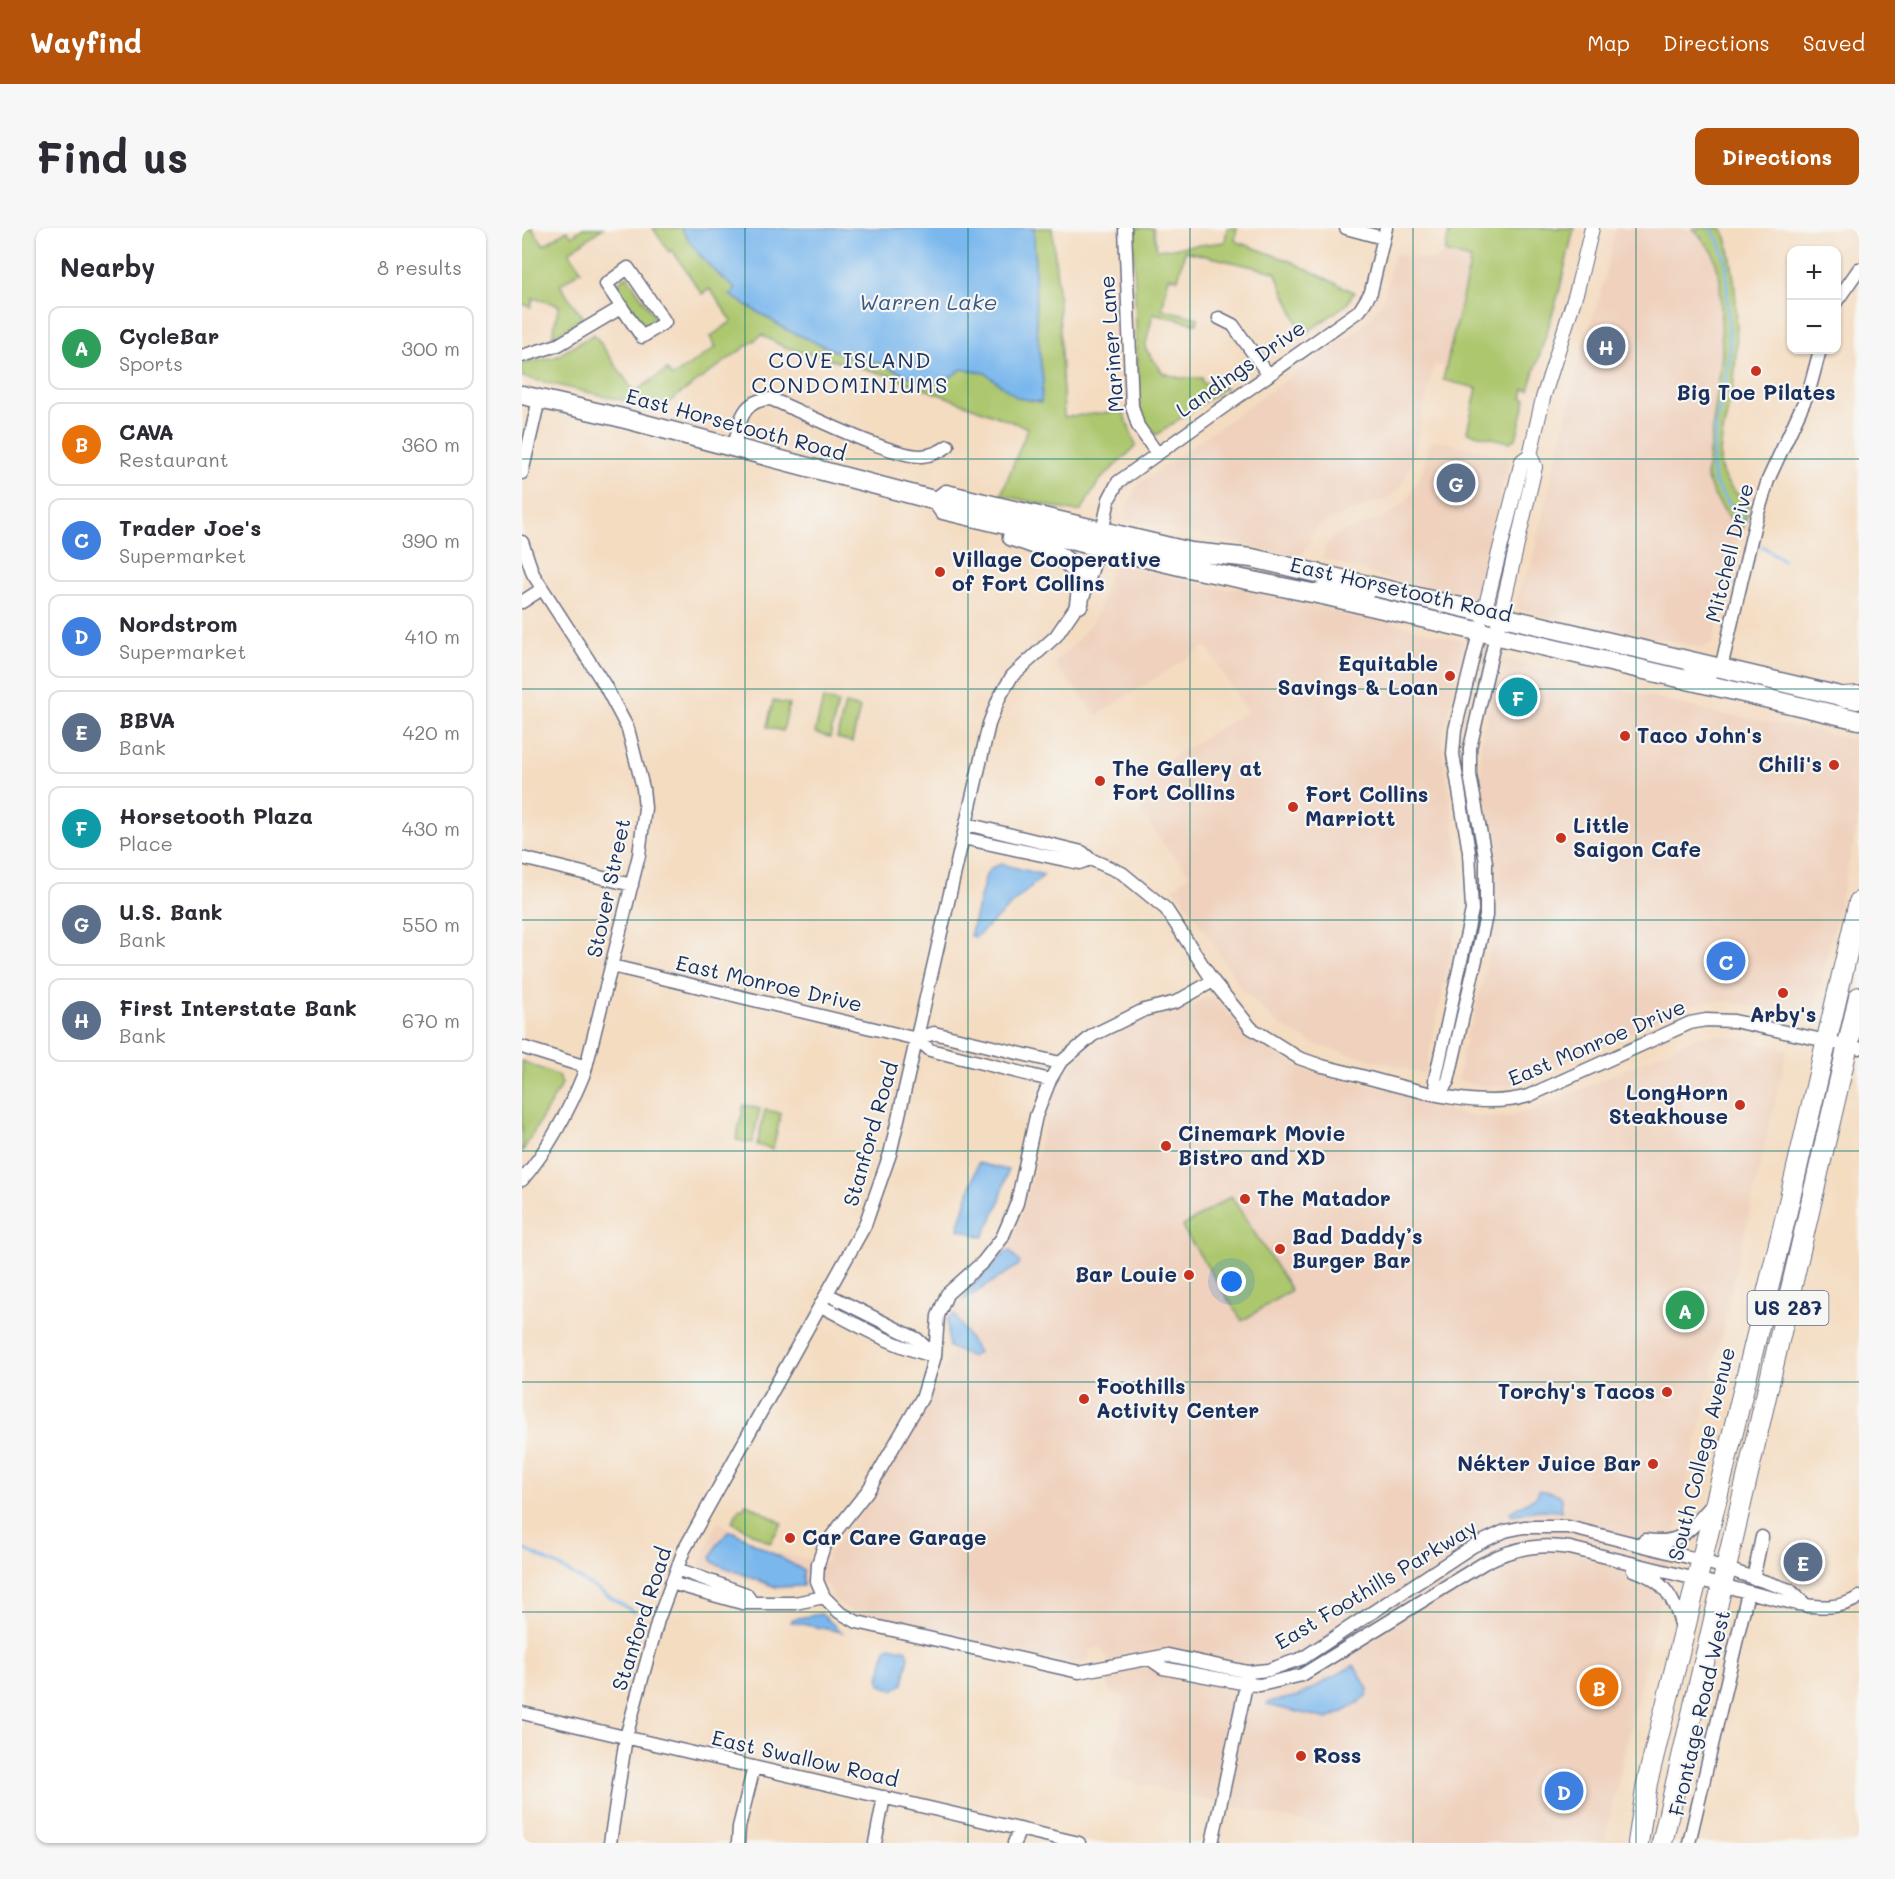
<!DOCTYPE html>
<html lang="en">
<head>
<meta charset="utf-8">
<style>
  body { margin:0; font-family:Mali,sans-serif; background:#f7f7f7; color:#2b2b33 }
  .controls { position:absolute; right:18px; top:18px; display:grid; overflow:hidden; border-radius:12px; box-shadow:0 2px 4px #0004 }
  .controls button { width:54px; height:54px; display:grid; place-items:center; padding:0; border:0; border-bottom:2px solid #e1e1e2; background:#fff; color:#2b2b33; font:30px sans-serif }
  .you { position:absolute; left:710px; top:1054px; width:21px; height:21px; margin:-15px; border:4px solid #fff; border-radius:50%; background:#1a73e8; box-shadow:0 0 0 9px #1a73e833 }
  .badge { display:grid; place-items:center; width:39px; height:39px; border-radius:50%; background:#b45309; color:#fff; font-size:20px; font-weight:700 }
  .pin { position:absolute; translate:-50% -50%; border:3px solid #fff; box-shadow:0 2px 6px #0006 }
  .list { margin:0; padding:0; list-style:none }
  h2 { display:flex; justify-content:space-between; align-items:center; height:78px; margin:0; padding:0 24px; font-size:26px }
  h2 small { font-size:20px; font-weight:400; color:#7c7c81 }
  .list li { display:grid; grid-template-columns:39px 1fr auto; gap:18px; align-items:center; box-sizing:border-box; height:84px; margin:0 12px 12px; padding:0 12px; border:2px solid #e1e1e2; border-radius:12px }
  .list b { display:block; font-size:22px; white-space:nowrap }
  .list p { margin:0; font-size:20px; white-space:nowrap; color:#7c7c81 }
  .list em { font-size:20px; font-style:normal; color:#7c7c81 }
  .map { position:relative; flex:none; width:1337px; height:1615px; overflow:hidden; border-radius:12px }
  header { display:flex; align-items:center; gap:36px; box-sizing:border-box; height:84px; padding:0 30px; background:#b45309; color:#fff }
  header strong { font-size:28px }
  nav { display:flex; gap:33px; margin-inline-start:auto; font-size:21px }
  .intro { display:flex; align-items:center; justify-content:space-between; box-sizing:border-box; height:144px; padding:0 36px }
  h1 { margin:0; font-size:42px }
  .button { padding:15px 27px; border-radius:12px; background:#b45309; color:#fff; font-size:21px; font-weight:700 }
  main { display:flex; gap:36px; padding:0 36px }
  aside { flex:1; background:#fff; border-radius:12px; box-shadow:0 2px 4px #0004 }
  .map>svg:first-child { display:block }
  .built { fill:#efd1bd }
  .green { fill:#adc76e; stroke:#647b66; stroke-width:1.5 }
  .water { fill:#7ab7ed; stroke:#4a73a6; stroke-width:1.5 }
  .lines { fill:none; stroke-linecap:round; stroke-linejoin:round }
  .stream { stroke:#7ab7ed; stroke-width:3 }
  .minor-casing { stroke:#676c81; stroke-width:15 }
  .tertiary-casing { stroke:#676c81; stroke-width:16 }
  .primary-casing { stroke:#676c81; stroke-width:21 }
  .trunk-casing { stroke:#676c81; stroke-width:22 }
  .minor { stroke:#fff; stroke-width:12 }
  .tertiary { stroke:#fff; stroke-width:14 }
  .primary { stroke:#fff; stroke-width:18 }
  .trunk { stroke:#fff; stroke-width:20 }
  .grid { fill:none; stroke:#0f766e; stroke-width:1.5; stroke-opacity:0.55 }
  .poi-dot { fill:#c8321e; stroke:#f6f6f2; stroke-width:2 }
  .labels { text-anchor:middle; stroke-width:4.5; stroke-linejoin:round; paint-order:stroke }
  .shield { fill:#f6f6f2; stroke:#5d6b8a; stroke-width:1.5 }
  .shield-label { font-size:20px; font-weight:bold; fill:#1b2f5e }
  .street-label { font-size:21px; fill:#1b2f5e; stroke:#f6f6f2 }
  .poi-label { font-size:21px; font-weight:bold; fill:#1b2f5e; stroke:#f6f6f2; text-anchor:start }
  .water-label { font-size:22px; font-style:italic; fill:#385889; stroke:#f6f6f2 }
  .neighbourhood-label { font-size:22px; letter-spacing:1.5px; fill:#1b2f5e; stroke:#f6f6f2 }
</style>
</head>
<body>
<header>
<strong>Wayfind</strong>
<nav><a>Map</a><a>Directions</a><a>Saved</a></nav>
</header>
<div class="intro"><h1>Find us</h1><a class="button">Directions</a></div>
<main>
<aside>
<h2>Nearby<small>8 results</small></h2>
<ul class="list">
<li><span class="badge" style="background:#2e9e5b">A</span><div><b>CycleBar</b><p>Sports</p></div><em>300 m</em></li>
<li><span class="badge" style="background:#e8710a">B</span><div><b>CAVA</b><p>Restaurant</p></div><em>360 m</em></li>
<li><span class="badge" style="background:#3f7fe0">C</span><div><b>Trader Joe's</b><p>Supermarket</p></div><em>390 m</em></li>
<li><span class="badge" style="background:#3f7fe0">D</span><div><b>Nordstrom</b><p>Supermarket</p></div><em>410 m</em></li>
<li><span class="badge" style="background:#5c6f8a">E</span><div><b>BBVA</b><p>Bank</p></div><em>420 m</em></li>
<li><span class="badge" style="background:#0f9aa8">F</span><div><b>Horsetooth Plaza</b><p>Place</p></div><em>430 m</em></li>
<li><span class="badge" style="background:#5c6f8a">G</span><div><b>U.S. Bank</b><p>Bank</p></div><em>550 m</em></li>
<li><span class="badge" style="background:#5c6f8a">H</span><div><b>First Interstate Bank</b><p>Bank</p></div><em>670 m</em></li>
</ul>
</aside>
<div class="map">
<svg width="1337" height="1615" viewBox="0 0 1337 1615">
  <rect width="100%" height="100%" fill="#f6f6f2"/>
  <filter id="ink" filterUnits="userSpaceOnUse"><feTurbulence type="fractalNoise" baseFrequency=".0167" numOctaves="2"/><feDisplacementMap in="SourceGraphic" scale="12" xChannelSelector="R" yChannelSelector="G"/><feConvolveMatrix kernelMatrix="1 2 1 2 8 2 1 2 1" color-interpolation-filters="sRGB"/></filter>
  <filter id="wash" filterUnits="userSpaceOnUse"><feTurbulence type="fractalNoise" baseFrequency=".008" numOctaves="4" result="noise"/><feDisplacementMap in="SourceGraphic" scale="24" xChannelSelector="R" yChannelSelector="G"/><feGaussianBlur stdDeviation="1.35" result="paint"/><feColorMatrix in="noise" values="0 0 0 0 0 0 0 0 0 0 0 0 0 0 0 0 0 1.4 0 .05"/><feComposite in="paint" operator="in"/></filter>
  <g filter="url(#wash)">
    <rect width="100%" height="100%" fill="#f4dcc1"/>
    <path class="built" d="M 1094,0 L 1171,0 L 1191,24 L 1198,51 L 1200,128 L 1193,269 L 1217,304 L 1191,415 L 1179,420 L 1093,401 L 1087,394 L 1051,384 L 1027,389 L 997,381 L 995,376 L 999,355 L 1009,338 L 1056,136 L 1080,60 Z
      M 923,24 L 949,31 L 924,139 L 912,137 L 889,237 L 878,259 L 868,269 L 800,295 L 790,305 L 788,316 L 780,327 L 769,328 L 611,292 L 605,294 L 605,279 L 615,257 L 842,97 L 861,73 L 872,26 L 912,33 Z
      M 914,212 L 982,228 L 987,232 L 954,369 L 949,372 L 892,359 L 801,330 L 803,319 L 813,307 L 865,288 L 885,272 L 900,244 L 908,215 Z
      M 596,336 L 703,362 L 714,360 L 770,370 L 943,413 L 919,513 L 941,653 L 938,681 L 903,846 L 795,817 L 755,796 L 720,761 L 662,672 L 650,661 L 668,646 L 644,620 L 611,572 L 615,551 L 725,483 L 684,418 L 575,487 L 532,435 L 551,418 L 573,390 L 590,339 Z
      M 977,430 L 1185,483 L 1291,502 L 1337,514 L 1337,592 L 1290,793 L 1208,774 L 1184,773 L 1165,778 L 1007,852 L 986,857 L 961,858 L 935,852 L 946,800 L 950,797 L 971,711 L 972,636 L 960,560 L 958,522 Z
      M 690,768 L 720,801 L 745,821 L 781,841 L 895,868 L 903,871 L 905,877 L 947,888 L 985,889 L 1012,882 L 1175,809 L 1193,807 L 1211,809 L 1265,822 L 1082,1615 L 870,1615 L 587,1549 L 604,1470 L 589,1463 L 584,1454 L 596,1449 L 578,1419 L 568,1423 L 567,1431 L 563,1434 L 535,1434 L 333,1386 L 313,1372 L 305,1355 L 256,1362 L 192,1341 L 178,1340 L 178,1334 L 196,1294 L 252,1324 L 304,1335 L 308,1324 L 357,1261 L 411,1165 L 430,1123 L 427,1119 L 424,1088 L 427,1079 L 436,1064 L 469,1038 L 483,1021 L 499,986 L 512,945 L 526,877 L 532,864 L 554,832 L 592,802 L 618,791 L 668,780 L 682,769 Z"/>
    <path class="green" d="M 0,0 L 10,0 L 22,17 L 45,2 L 50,8 L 61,0 L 81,0 L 47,24 L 59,42 L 38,57 L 61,90 L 30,110 L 37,77 L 11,70 L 9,79 L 0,76 Z
      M 131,0 L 159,0 C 174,26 191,44 215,61 L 209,67 L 265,102 L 334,132 L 350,132 L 400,154 L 421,154 L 440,141 L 463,145 L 480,156 L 521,153 L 514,93 L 512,0 L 530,0 L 536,61 L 542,189 L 601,183 L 614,218 L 577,253 L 559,283 L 550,283 L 479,267 L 506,200 L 366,147 L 262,119 L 240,107 L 137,181 L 0,149 L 0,136 L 34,129 L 72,106 L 112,164 L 145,142 L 150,149 L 194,119 L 188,109 L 210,93 L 188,61 L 180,66 L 150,22 L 147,24 Z
      M 611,0 L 631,0 L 635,22 L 703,14 L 705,0 L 715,0 L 713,13 L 768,33 L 832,64 L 825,76 L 781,107 L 753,44 L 663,23 L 656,51 L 647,49 L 640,81 L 676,90 L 675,96 L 631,85 L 623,120 L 641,145 L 658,150 L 680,150 L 680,155 L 704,159 L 634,207 L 618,187 L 616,164 Z
      M 928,0 L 1052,0 L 1037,64 L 1007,162 L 1002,161 L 1000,170 L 1004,171 L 994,211 L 987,214 L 945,204 L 955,160 L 921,152 L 949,31 L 923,24 Z
      M 1171,0 L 1199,0 L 1203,6 C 1216,52 1217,103 1212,151 C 1209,175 1194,219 1199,241 C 1202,255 1217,268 1227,277 L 1222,299 L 1217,304 L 1193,269 L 1184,249 L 1200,128 L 1198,51 L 1191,24 Z
      M 103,49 L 106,49 L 134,91 L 124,100 L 120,99 L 92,59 Z
      M 301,471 L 316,475 L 308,509 L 293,505 Z
      M 251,473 L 267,476 L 261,503 L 245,499 Z
      M 323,476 L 338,480 L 330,514 L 315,510 Z
      M 0,833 L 37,848 L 40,856 L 0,924 Z
      M 222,877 L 238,881 L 230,915 L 214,912 Z
      M 243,882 L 259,885 L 251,921 L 235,917 Z
      M 709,968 L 769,1062 L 720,1093 L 660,999 Z
      M 224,1275 L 260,1295 L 248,1315 L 210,1294 L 218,1280 L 221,1281 Z"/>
    <path class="water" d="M 159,0 L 512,0 L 514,93 L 521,153 L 519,174 L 496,170 L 463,145 L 440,141 L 421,154 L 400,154 L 350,132 L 334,132 L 265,102 L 208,67 L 214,61 C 191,44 174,26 159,0 Z
      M 479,636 L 522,647 L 454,709 L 448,708 L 464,647 L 469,640 Z
      M 456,935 L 486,942 L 477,976 L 461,1009 L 436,1001 Z
      M 485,1023 L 488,1023 L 498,1035 L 497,1037 L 442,1072 C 442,1063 476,1033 485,1023 Z
      M 432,1086 L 456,1124 L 450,1129 L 427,1119 L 425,1091 Z
      M 1017,1262 L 1036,1266 L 1040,1270 L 1039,1283 L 1017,1282 L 990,1287 L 988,1284 L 1015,1268 Z
      M 206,1304 L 212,1304 L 281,1342 L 281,1358 L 254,1359 L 192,1335 L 189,1330 L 195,1317 Z
      M 299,1386 L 320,1404 L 269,1394 L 271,1391 Z
      M 368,1418 L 385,1422 L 387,1428 L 381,1456 L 372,1462 L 359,1457 L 357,1450 L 364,1421 Z
      M 832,1437 L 846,1461 L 845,1468 L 827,1481 L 806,1491 L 745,1477 L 747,1474 L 777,1468 Z"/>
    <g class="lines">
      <path class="stream" d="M 1188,0 L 1198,15 L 1204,34 L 1208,128 L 1194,197 L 1190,240 L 1192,253 L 1200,266 L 1222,294
        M 1240,318 L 1261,332
        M 0,1320 L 38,1339 L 112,1384"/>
    </g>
  </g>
  <g filter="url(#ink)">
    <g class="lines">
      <g class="minor-casing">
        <path id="minor" d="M 603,0 L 610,178 L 616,198 L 634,224
          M 824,0 L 861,10
          M 106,40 L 143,94 L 120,109 L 84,56 Z
          M 1314,74 L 1337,41
          M 697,90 L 711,97 L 746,146
          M 0,128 L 36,117 L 100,79
          M 212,220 C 217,196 219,171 249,171 C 283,185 368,229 400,228 C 410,227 418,224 426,218
          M 0,245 L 17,171
          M 0,314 L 11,346 L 82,456 L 106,501 L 121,560 L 123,580 L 117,627 L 63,843 C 47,883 28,919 0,952
          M 793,362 L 810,358 L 846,365
          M 0,374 L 20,361
          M 1168,445 L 1183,447 L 1199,440 L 1233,295 L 1246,252 L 1287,163 L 1298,122
          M 444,596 L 560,624 L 568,631 L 600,645 L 644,681 L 691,753 L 729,800 L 777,830 L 800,838 C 860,851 948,886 1006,868 L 1168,795 L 1184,792 L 1212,793 L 1337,820
          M 441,610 L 557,635 L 568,631
          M 0,630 L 110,657
          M 90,738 L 395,811 L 408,822 L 528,852
          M 395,811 L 412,805 L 538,835
          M 0,819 L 64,839
          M 917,866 L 913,852 L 950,682 L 947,624 L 931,526 L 933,502 L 959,397
          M 917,866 L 926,853 L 964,688 L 964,634 L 948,547 L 948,520 L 974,407
          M 305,1066 L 395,1111 L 413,1128
          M 299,1078 C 336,1097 373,1120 413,1128
          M 1123,1312 C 1162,1318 1168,1300 1192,1275
          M 155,1341 L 224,1366 L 229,1373
          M 1111,1342 C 1142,1351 1153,1371 1160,1400
          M 1231,1351 L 1240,1309
          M 149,1355 L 220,1375 L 273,1375 L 302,1369 L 317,1384 L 335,1394 L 557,1444 L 646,1427 L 726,1444 L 746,1442 L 781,1430 L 951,1318 L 983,1303 L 1002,1299 L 1046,1299 L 1178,1332 L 1268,1362 L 1285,1378
          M 302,1369 L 295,1353 L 296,1336 L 302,1318 L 347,1261 L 401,1168 L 413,1128 L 416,1088 L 425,1066 L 461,1034 L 480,1010 L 495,975 L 514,888 L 528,852 L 538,835 L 571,807 L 622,782 L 654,774 L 691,753
          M 628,1431 L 641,1440 L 725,1456 L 738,1457 L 780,1447 L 962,1335 C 990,1320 1017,1315 1048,1320 L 1275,1376 C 1297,1379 1318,1382 1337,1369
          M 0,1485 L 557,1615
          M 88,1615 L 104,1509 L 136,1392 L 162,1322 L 343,997 L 368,926 L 467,496 L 477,470 L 490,448 L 534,408 L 562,367 L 577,319 L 587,271 L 596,254 L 838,82 L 849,64 L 864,0
          M 216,1615 L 217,1599 L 232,1539
          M 353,1615 L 362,1569
          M 492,1615 L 498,1601
          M 690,1615 L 726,1448
          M 1167,1615 L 1226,1364"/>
      </g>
      <g class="tertiary-casing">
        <path id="tertiary" d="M 962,385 L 1000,233 L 1008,227
          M 974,407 L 1013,239 L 1008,227 L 1021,170 L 1055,62 L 1070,0"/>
      </g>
      <g class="primary-casing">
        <path id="primary" d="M 0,167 L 96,189 L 415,273 L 421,282 L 666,340 L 805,368 L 1337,492
          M 415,273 L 424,266 L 669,324 L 730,330 L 1335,472
          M 490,309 C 510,315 552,328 558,352 C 560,359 558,368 557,376"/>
      </g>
      <g class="trunk-casing">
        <path id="trunk" d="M 1322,469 L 1337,468
          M 1116,1615 L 1125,1555 L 1261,1000 L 1337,674
          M 1140,1615 L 1337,769"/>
      </g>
      <use href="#minor" class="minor"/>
      <use href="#tertiary" class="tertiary"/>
      <use href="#primary" class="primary"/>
      <use href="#trunk" class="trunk"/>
    </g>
  </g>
  <path class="grid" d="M 223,0 L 223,1615M 446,0 L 446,1615M 668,0 L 668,1615M 891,0 L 891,1615M 1114,0 L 1114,1615M 0,231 L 1337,231M 0,461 L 1337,461M 0,692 L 1337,692M 0,923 L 1337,923M 0,1154 L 1337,1154M 0,1384 L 1337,1384"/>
  <g class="poi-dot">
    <circle cx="1234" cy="143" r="6"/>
    <circle cx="418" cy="344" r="6"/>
    <circle cx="928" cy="448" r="6"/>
    <circle cx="1103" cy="508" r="6"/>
    <circle cx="1312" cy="537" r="6"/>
    <circle cx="578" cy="553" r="6"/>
    <circle cx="771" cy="579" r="6"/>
    <circle cx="1039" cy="610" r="6"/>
    <circle cx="1261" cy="765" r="6"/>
    <circle cx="1218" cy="877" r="6"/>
    <circle cx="644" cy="918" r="6"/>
    <circle cx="723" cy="971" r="6"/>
    <circle cx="758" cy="1021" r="6"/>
    <circle cx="667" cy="1047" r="6"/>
    <circle cx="1145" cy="1164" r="6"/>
    <circle cx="562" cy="1171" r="6"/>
    <circle cx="1131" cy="1236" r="6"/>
    <circle cx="268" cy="1310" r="6"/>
    <circle cx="779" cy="1528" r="6"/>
  </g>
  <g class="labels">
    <rect class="shield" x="1225.5" y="1063" width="81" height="34" rx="4.5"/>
    <g class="shield-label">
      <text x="1266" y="1087">US 287</text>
    </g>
    <g class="street-label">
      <text transform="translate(590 116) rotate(-94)" y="7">Mariner Lane</text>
      <text transform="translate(719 141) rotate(-35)" y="7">Landings Drive</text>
      <text transform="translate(214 197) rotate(15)" y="7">East Horsetooth Road</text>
      <text transform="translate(1208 325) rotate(-76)" y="7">Mitchell Drive</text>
      <text transform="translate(879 362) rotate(13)" y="7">East Horsetooth Road</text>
      <text transform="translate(87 660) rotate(-78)" y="7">Stover Street</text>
      <text transform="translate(247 756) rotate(13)" y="7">East Monroe Drive</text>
      <text transform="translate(1075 815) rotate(-23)" y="7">East Monroe Drive</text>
      <text transform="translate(349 906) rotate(-74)" y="7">Stanford Road</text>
      <text transform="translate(1180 1226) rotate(-76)" y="7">South College Avenue</text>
      <text transform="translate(854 1357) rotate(-31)" y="7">East Foothills Parkway</text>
      <text transform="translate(120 1391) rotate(-72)" y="7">Stanford Road</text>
      <text transform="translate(1178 1485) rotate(-77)" y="7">Frontage Road West</text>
      <text transform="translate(283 1531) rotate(13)" y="7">East Swallow Road</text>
    </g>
    <g class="poi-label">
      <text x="1234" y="172" text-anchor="middle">Big Toe Pilates</text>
      <text x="430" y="339">Village Cooperative<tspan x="430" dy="24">of Fort Collins</tspan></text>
      <text x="916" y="443" text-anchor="end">Equitable<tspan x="916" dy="24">Savings &amp; Loan</tspan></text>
      <text x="1115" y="515">Taco John's</text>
      <text x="1300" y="544" text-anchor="end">Chili's</text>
      <text x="590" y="548">The Gallery at<tspan x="590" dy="24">Fort Collins</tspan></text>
      <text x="783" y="574">Fort Collins<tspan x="783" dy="24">Marriott</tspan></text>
      <text x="1051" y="605">Little<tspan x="1051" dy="24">Saigon Cafe</tspan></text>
      <text x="1261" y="794" text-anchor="middle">Arby's</text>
      <text x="1206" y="872" text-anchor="end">LongHorn<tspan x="1206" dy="24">Steakhouse</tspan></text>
      <text x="656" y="913">Cinemark Movie<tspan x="656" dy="24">Bistro and XD</tspan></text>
      <text x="735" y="978">The Matador</text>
      <text x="770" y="1016">Bad Daddy’s<tspan x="770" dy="24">Burger Bar</tspan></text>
      <text x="655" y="1054" text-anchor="end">Bar Louie</text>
      <text x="574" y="1166">Foothills<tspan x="574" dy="24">Activity Center</tspan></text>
      <text x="1133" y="1171" text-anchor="end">Torchy's Tacos</text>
      <text x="1119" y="1243" text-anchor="end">Nékter Juice Bar</text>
      <text x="280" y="1317">Car Care Garage</text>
      <text x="791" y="1535">Ross</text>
    </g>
    <g class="water-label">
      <text x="406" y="82">Warren Lake</text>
    </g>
    <g class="neighbourhood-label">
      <text x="328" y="140">COVE ISLAND<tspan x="328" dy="25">CONDOMINIUMS</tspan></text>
    </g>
  </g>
</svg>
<div class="controls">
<button>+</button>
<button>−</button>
</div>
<div class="you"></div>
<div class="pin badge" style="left:1163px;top:1082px;background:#2e9e5b">A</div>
<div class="pin badge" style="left:1077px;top:1459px;background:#e8710a">B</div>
<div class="pin badge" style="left:1204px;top:733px;background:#3f7fe0">C</div>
<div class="pin badge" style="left:1042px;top:1563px;background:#3f7fe0">D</div>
<div class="pin badge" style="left:1281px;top:1334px;background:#5c6f8a">E</div>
<div class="pin badge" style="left:996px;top:469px;background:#0f9aa8">F</div>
<div class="pin badge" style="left:934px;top:255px;background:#5c6f8a">G</div>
<div class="pin badge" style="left:1084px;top:118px;background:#5c6f8a">H</div>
</div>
</main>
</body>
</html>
